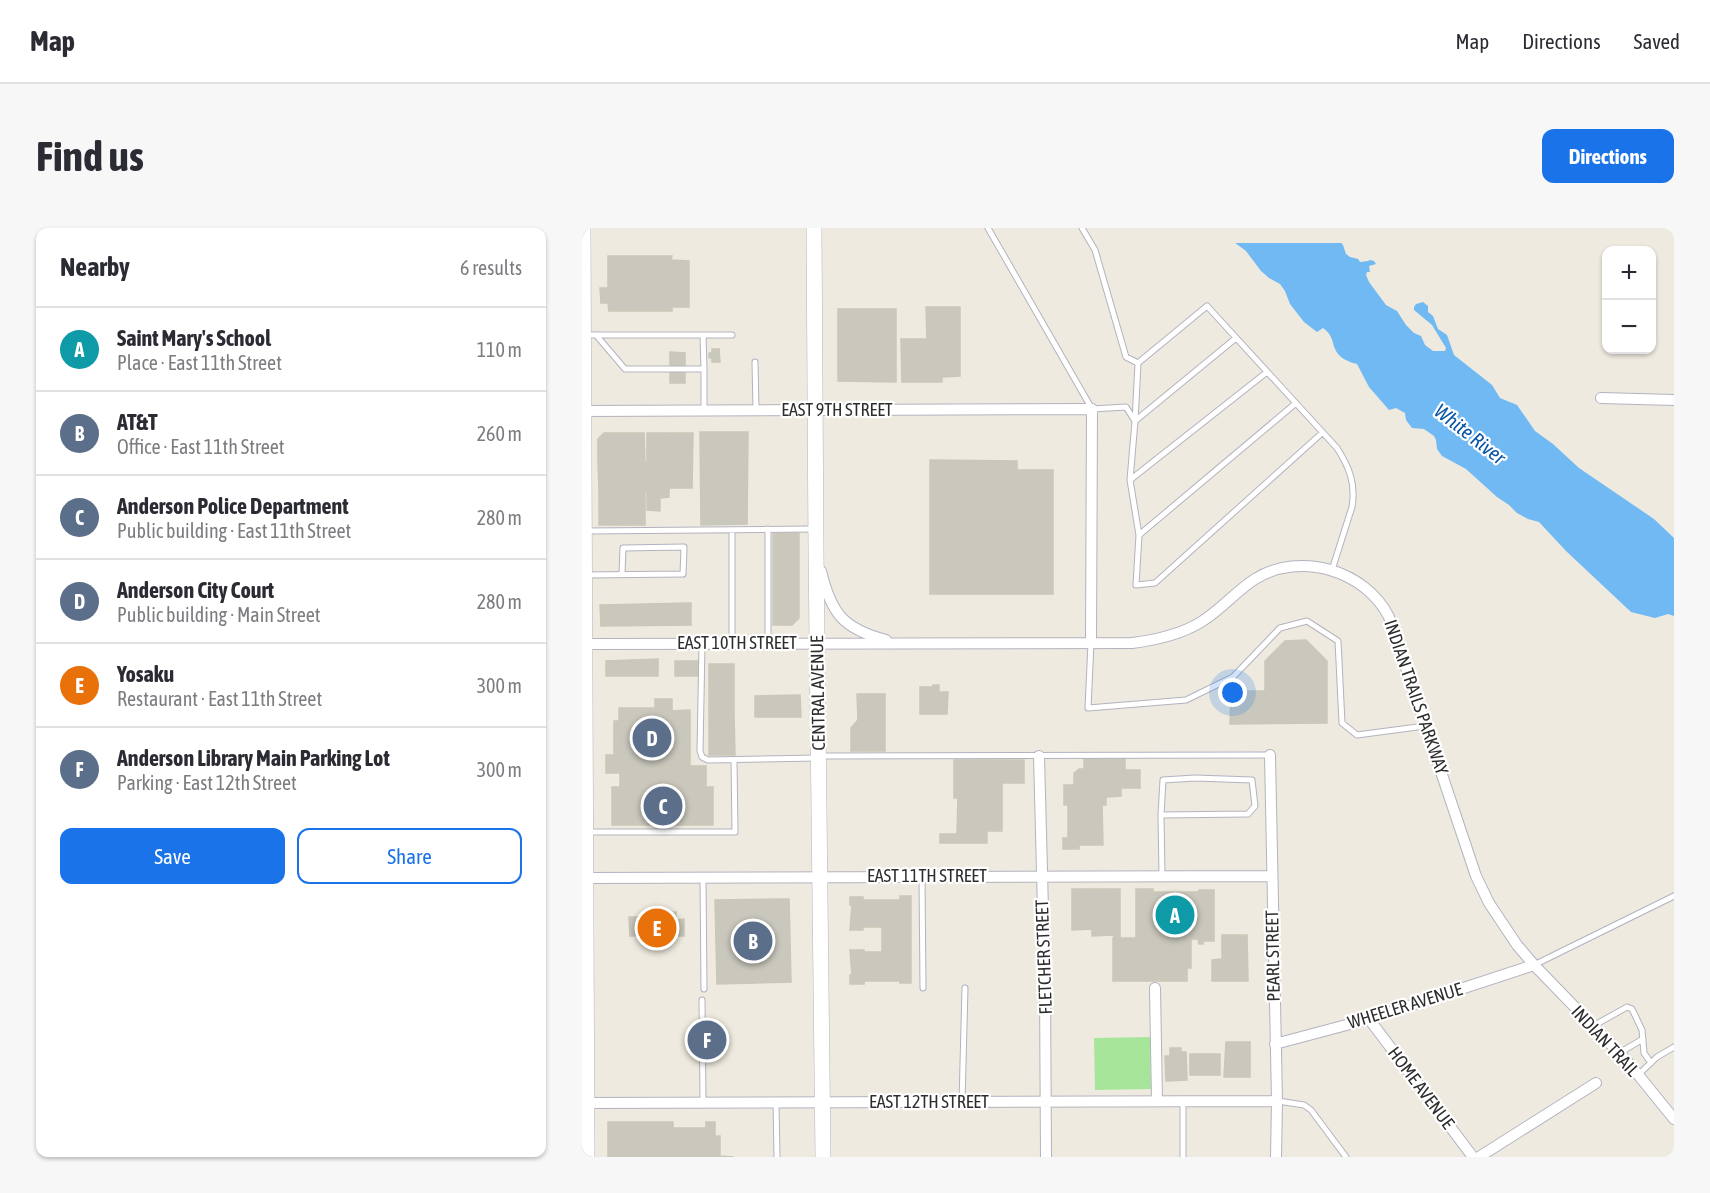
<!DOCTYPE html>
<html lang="en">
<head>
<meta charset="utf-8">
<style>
  body { margin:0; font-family:"Asap Condensed",sans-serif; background:#f7f7f7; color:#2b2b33 }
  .controls { position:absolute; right:18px; top:18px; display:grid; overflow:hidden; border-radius:12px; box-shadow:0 2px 4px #0004 }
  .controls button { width:54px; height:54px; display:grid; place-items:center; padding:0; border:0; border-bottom:2px solid #e1e1e2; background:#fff; color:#2b2b33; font:30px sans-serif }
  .you { position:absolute; left:651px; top:465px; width:21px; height:21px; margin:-15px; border:4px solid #fff; border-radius:50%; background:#1a73e8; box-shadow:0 0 0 9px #1a73e833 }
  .badge { display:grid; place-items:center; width:39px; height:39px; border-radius:50%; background:#1a73e8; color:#fff; font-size:20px; font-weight:700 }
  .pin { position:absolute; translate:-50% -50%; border:3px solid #fff; box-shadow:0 2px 6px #0006 }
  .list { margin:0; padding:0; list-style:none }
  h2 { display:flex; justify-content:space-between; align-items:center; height:78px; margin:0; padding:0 24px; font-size:26px }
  h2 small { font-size:20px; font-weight:400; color:#7c7c81 }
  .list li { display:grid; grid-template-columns:39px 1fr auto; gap:18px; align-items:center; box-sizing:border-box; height:84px; padding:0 24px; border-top:2px solid #e1e1e2 }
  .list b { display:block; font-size:22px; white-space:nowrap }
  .list p { margin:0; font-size:20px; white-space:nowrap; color:#7c7c81 }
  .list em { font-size:20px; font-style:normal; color:#7c7c81 }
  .actions { display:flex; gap:12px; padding:18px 24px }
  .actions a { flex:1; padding:14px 0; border:2px solid #1a73e8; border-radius:12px; text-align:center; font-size:21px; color:#1a73e8 }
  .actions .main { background:#1a73e8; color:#fff }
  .map { position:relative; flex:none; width:1092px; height:929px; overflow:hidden; border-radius:12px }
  header { display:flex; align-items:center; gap:36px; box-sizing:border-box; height:84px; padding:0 30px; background:#fff; border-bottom:2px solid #e1e1e2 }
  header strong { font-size:28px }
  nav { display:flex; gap:33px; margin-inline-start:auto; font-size:21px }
  .intro { display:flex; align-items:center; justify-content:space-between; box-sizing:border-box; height:144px; padding:0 36px }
  h1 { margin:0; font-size:42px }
  .button { padding:15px 27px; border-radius:12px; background:#1a73e8; color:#fff; font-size:21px; font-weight:700 }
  main { display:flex; gap:36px; padding:0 36px }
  aside { flex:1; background:#fff; border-radius:12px; box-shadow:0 2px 4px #0004 }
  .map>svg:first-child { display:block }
  .green { fill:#a7e69a }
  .water { fill:#70b9f3 }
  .pier { fill:#eeeadf }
  .building { fill:#cac8bd; stroke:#cac7b8; stroke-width:1.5 }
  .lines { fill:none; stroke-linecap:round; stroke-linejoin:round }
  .lane-casing { stroke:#b3b3c0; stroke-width:7 }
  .street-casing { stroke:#b3b3c0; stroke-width:12 }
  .secondary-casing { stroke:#b3b3c0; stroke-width:16 }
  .lane { stroke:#fff; stroke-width:5 }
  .street { stroke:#fff; stroke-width:10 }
  .secondary { stroke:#fff; stroke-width:15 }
  .labels { text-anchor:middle; stroke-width:4.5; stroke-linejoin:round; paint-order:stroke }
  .street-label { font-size:18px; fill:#2d2d2d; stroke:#fff }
  .water-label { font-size:20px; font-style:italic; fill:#0954a4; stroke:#fff }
</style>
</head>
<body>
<header>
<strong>Map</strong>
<nav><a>Map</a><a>Directions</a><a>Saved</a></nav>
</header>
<div class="intro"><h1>Find us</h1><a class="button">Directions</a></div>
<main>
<aside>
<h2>Nearby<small>6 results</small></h2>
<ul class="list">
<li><span class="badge" style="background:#0f9aa8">A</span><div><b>Saint Mary's School</b><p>Place · East 11th Street</p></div><em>110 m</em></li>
<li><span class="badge" style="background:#5c6f8a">B</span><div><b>AT&amp;T</b><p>Office · East 11th Street</p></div><em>260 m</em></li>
<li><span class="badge" style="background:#5c6f8a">C</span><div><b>Anderson Police Department</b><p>Public building · East 11th Street</p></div><em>280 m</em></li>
<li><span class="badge" style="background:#5c6f8a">D</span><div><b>Anderson City Court</b><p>Public building · Main Street</p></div><em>280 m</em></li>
<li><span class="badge" style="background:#e8710a">E</span><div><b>Yosaku</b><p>Restaurant · East 11th Street</p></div><em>300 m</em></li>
<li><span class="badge" style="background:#5c6f8a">F</span><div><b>Anderson Library Main Parking Lot</b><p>Parking · East 12th Street</p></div><em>300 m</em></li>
</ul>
<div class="actions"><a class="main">Save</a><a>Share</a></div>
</aside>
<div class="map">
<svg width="1092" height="929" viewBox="0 0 1092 929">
  <rect width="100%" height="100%" fill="#eeeadf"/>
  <path class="green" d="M 568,809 L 569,861 L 513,862 L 512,810 Z"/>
  <path class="water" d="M 633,0 L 746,0 L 761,17 L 764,26 L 768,29 L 776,31 L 778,34 L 786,33 L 788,32 L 792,33 L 794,36 L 787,38 L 788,44 L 785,44 L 784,47 L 787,54 L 804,77 L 815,83 L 824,97 L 832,105 L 839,108 L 843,117 L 851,123 L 863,123 L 864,120 L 850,97 L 832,82 L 832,79 L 834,76 L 841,74 L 846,78 L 846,84 L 851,88 L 856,101 L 865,107 L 872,127 L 910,157 L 918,170 L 935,177 L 953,203 L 971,216 L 997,240 L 1072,291 L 1092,310 L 1092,388 L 1086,386 L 1073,390 L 1049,384 L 984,323 L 957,294 L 946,291 L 935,285 L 927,277 L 915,269 L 884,241 L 860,228 L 855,221 L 854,212 L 852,208 L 842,201 L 830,200 L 824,192 L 823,185 L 814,180 L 807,182 L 787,159 L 775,136 C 743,128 758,111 741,100 L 735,104 L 722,94 L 708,76 L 703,63 L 698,56 L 687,50 L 679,43 L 664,23 Z"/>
  <path class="pier" d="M 630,0 L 750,0 L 763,15 L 649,15 Z"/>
  <path class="building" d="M 26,28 L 90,28 L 89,32 L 107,33 L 107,79 L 90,79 L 90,83 L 27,83 L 26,75 L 19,75 L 18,60 L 26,60 Z
    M 344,79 L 378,79 L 378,148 L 360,149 L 360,154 L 320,154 L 319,111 L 345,111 Z
    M 256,81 L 314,81 L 314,154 L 256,153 Z
    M 130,121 L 137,121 L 138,134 L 130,134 L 130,130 L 127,130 L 127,125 L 130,125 Z
    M 88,124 L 103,125 L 103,155 L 88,155 Z
    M 118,204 L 166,204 L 165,296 L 119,297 Z
    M 22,205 L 62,205 L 63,235 L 16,234 L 16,211 Z
    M 65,205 L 87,205 L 87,269 L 78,270 L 78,283 L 65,282 Z
    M 87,205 L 111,205 L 110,260 L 87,260 Z
    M 348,232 L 435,233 L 435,242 L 471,242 L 471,366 L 348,366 Z
    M 16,234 L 65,235 L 65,263 L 17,263 Z
    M 17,263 L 63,263 L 63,286 L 17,286 Z
    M 17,286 L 63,286 L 63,297 L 17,297 Z
    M 217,305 L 217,390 L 210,397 L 191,397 L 191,306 Z
    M 109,375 L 109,397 L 19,398 L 18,377 Z
    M 724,412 L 745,433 L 745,495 L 648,496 L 649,463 L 683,463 L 683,433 L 703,413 Z
    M 76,431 L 76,448 L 24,448 L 24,433 Z
    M 93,433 L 116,433 L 117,448 L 93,448 Z
    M 127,436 L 152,436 L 152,487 L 127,487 Z
    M 351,457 L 357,457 L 357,464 L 366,464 L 365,486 L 338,486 L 338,459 L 351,459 Z
    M 275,466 L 303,466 L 303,523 L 269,523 L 269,500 L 276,492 Z
    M 218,467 L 219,489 L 173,489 L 173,468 Z
    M 73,471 L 90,471 L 90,483 L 108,482 L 108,538 L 38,538 L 38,545 L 24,545 L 24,527 L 32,527 L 32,493 L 37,493 L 37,480 L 73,480 Z
    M 127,487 L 152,487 L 153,527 L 127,527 Z
    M 502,531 L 543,531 L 543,542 L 558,542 L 558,560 L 539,560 L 539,568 L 524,569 L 524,577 L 520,577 L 521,617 L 497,617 L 497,621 L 481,621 L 481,610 L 486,610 L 486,577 L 482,577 L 482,557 L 492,557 L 492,545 L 497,541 L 502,541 Z
    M 372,532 L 442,532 L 442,555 L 420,555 L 420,603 L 405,603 L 405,615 L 358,615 L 358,606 L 375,606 L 376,570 L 372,570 Z
    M 38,538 L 124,538 L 124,559 L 131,559 L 131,597 L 30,597 L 30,559 L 38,559 Z
    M 490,661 L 538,661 L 538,709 L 532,709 L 532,707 L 510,708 L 510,701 L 490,702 Z
    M 554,661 L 571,661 L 571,664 L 617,664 L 617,662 L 632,662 L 632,713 L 621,713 L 621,716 L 617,716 L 616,711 L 609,711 L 609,740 L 605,740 L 605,753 L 531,753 L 531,710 L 554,710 Z
    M 318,668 L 329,668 L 329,755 L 318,755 L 318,753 L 282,753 L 282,756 L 268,756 L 268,747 L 270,747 L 268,722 L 282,722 L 282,724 L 300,724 L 300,699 L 281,699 L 281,702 L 268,702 L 270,677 L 268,677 L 268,669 L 281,669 L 281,672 L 318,672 Z
    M 207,671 L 209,754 L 135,756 L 133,672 Z
    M 94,684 L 94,692 L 102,691 L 102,708 L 94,708 L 94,711 L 68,712 L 69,708 L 48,708 L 47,689 L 68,689 L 69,685 Z
    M 640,707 L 665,707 L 666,753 L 630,753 L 630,732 L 640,731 Z
    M 644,814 L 668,814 L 668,849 L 642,849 Z
    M 588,820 L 599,820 L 599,824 L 604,824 L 605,852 L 584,853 L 583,828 L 588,828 Z
    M 608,826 L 622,826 L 622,847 L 608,847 Z
    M 622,826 L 638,826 L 638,847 L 622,847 Z
    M 26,894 L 91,894 L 91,900 L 124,900 L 124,894 L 133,894 L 133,908 L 138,908 L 138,928 L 152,929 L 26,929 Z"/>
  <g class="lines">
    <g class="lane-casing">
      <path id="lane" d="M 406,0 L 510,181 L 544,179 L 553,193 L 548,252 L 557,307 L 554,357 L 573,355 L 740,205
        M 500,0 L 513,22 L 544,129 L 556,135 L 553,193 L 654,110
        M 2,107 L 150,107
        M 14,107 L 43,141 L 122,141 L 122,183
        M 121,107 L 122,141
        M 173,134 L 174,183
        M 556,135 L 625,78 L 755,220 C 767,239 774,255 770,279 L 750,342
        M 548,252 L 685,144
        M 5,303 L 232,301
        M 557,307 L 714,175
        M 4,347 L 101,346 L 102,319 L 41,320 L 40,346
        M 509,415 L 506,480 L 604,472 L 651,449 L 698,400 L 725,393 L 756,413 L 760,495 L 775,507 L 843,498
        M 120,416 L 118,523 L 120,529 L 126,532 L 235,530
        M 150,416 L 150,302
        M 186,416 L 186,301
        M 238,528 L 688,527
        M 579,587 L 581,552 L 613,550 L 670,552 L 673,578 L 666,586 L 579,587 L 580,648
        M 5,604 L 153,604 L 152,532
        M 121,649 L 122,761
        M 340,650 L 341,760
        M 952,737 L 1092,668
        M 120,772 L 121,874
        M 1011,798 L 1045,779 L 1050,781 L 1060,802 L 1062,825 L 1069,835
        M 1037,825 L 1061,811
        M 1056,847 L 1075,829 L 1092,819
        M 601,873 L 601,929
        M 696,873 L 722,877 L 729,882 L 764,929
        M 194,874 L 195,929
        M 380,874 L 383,760"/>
    </g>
    <g class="street-casing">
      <path id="street" d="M 1019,170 L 1092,172
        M 0,183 L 510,181 L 509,415
        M 239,343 C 249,385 261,401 304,412
        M 0,416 L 550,415 C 574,412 598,407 619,394 C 639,382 654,363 673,351 C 718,323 783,342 807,389 L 894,648 L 907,675 L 935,717 L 952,737 L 1045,833 L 1092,891
        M 688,527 L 695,873 L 694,929
        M 457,528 L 463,759 L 464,929
        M 0,650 L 690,648
        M 573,760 L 575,873
        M 787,791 L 891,929
        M 693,816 L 787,791 L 952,737
        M 0,875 L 695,873
        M 897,929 L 1014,855"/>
    </g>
    <g class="secondary-casing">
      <path id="secondary" d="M 1,0 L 5,929
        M 232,0 L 234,323 L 241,929"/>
    </g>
    <use href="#lane" class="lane"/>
    <use href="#street" class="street"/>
    <use href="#secondary" class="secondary"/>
  </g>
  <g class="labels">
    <g class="street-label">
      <text x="255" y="188">EAST 9TH STREET</text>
      <text x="155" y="421">EAST 10TH STREET</text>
      <text transform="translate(236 465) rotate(-91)" y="6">CENTRAL AVENUE</text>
      <text transform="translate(834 469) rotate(71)" y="6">INDIAN TRAILS PARKWAY</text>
      <text x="345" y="654">EAST 11TH STREET</text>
      <text transform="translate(691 728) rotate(-91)" y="6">PEARL STREET</text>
      <text transform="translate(462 729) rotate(-92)" y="6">FLETCHER STREET</text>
      <text transform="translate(823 778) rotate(-17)" y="6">WHEELER AVENUE</text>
      <text transform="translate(1023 813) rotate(47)" y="6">INDIAN TRAIL</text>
      <text transform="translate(839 860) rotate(53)" y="6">HOME AVENUE</text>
      <text x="347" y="880">EAST 12TH STREET</text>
    </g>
    <g class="water-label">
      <text transform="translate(888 206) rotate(38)" y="7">White River</text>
    </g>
  </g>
</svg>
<div class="controls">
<button>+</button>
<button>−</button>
</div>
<div class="you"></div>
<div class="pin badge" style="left:593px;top:687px;background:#0f9aa8">A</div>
<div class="pin badge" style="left:171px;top:713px;background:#5c6f8a">B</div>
<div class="pin badge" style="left:81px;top:578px;background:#5c6f8a">C</div>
<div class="pin badge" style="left:70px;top:510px;background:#5c6f8a">D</div>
<div class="pin badge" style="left:75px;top:700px;background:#e8710a">E</div>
<div class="pin badge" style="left:125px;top:812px;background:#5c6f8a">F</div>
</div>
</main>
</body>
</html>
